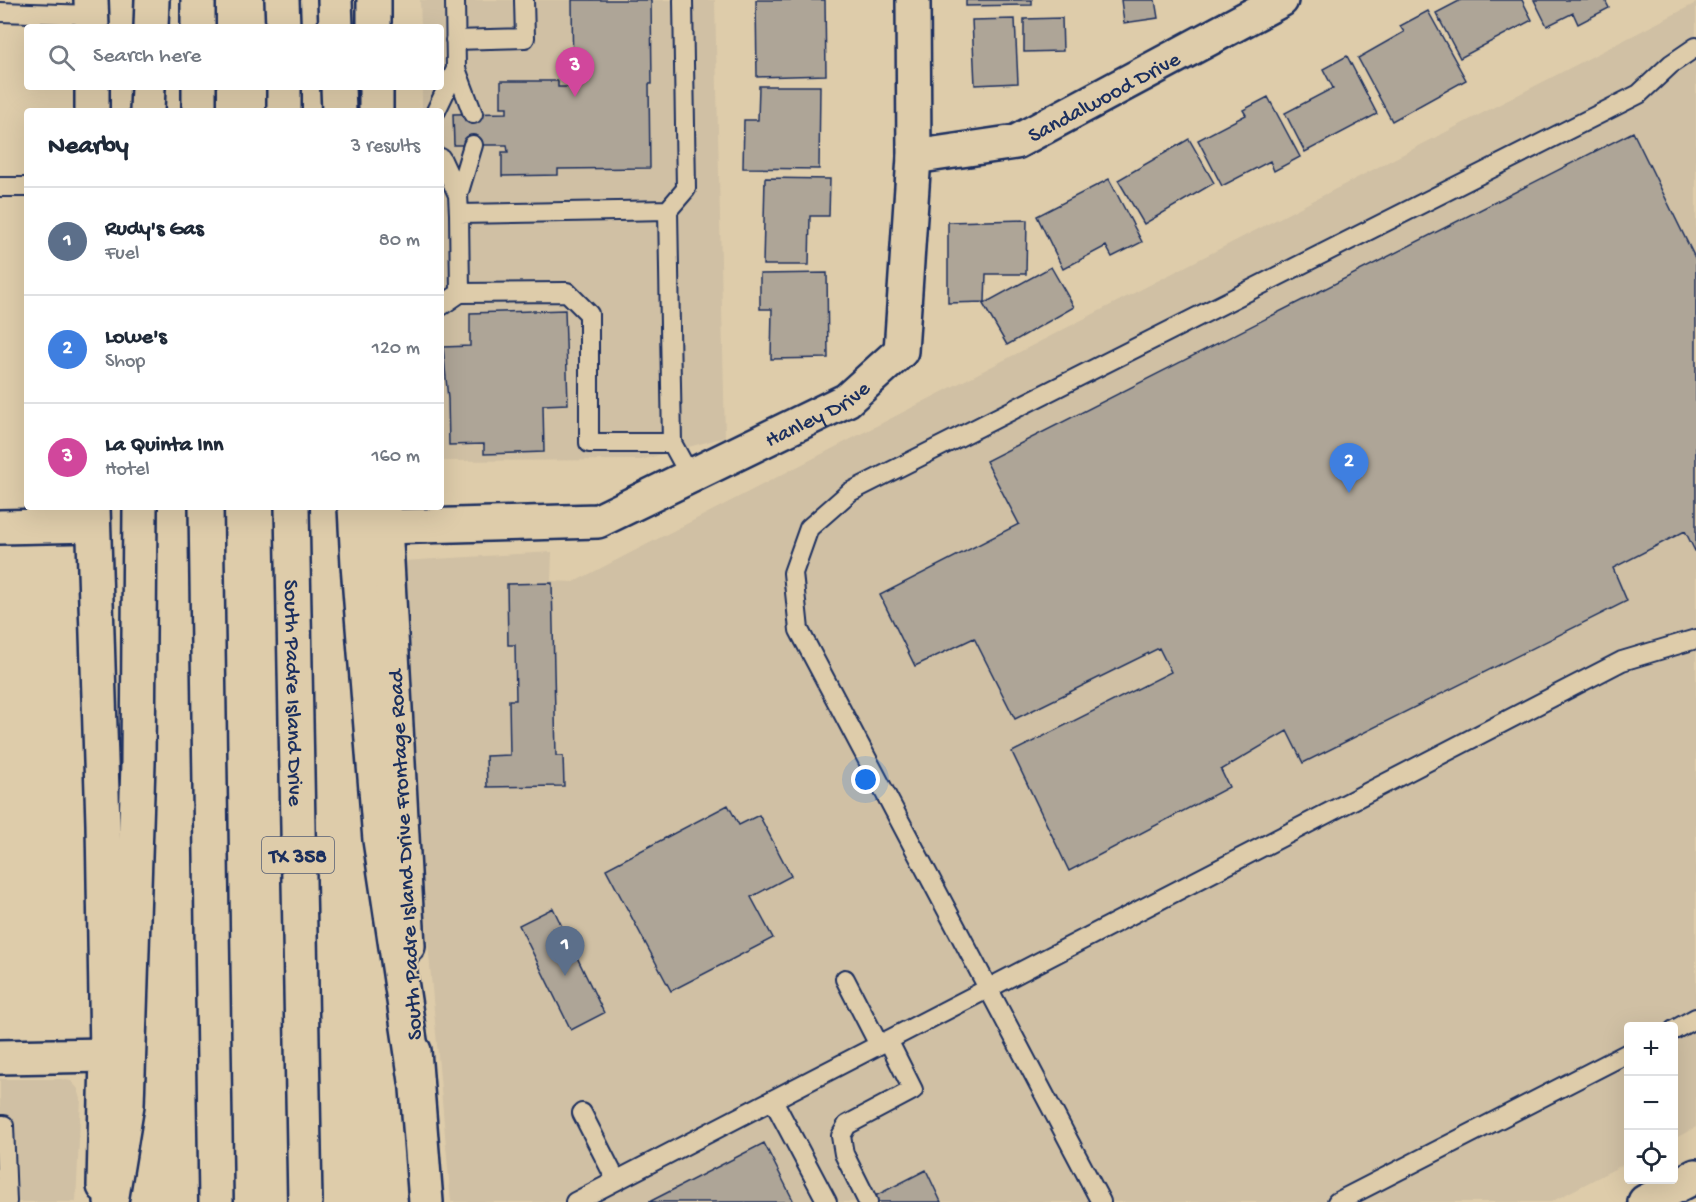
<!DOCTYPE html>
<html lang="en">
<head>
<meta charset="utf-8">
<style>
  body { margin:0; font-family:"Gochi Hand",sans-serif; background:#f6f6f7; color:#1f2937 }
  .controls { position:absolute; right:18px; bottom:18px; display:grid; overflow:hidden; border-radius:6px; box-shadow:0 6px 24px #0002 }
  .controls button { width:54px; height:54px; display:grid; place-items:center; padding:0; border:0; border-bottom:2px solid #e0e1e3; background:#fff; color:#1f2937; font:30px sans-serif }
  .you { position:absolute; left:866px; top:780px; width:21px; height:21px; margin:-15px; border:4px solid #fff; border-radius:50%; background:#1a73e8; box-shadow:0 0 0 9px #1a73e833 }
  .badge { display:grid; place-items:center; width:39px; height:39px; border-radius:50%; background:#7c3aed; color:#fff; font-size:20px; font-weight:700 }
  .pin { position:absolute; translate:-50% -50px; filter:drop-shadow(0 2px 3px #0008) }
  .pin::after { content:''; position:absolute; top:32px; width:21px; height:18px; background:inherit; clip-path:polygon(0 0,100% 0,50% 100%) }
  .list { margin:0; padding:0; list-style:none }
  h2 { display:flex; justify-content:space-between; align-items:center; height:78px; margin:0; padding:0 24px; font-size:26px }
  h2 small { font-size:20px; font-weight:400; color:#747a83 }
  .list li { display:grid; grid-template-columns:39px 1fr auto; gap:18px; align-items:center; box-sizing:border-box; height:108px; padding:0 24px; border-top:2px solid #e0e1e3 }
  .list b { display:block; font-size:22px; white-space:nowrap }
  .list p { margin:0; font-size:20px; white-space:nowrap; color:#747a83 }
  .list em { font-size:20px; font-style:normal; color:#747a83 }
  .icon { flex:none; width:33px; height:33px; fill:none; stroke:currentColor; stroke-width:2; stroke-linecap:round; stroke-linejoin:round }
  .map { position:relative; flex:none; width:1696px; height:1202px; overflow:hidden }
  .search { position:absolute; background:#fff; box-shadow:0 6px 24px #0002; left:24px; top:24px; width:420px; height:66px; display:flex; align-items:center; gap:15px; box-sizing:border-box; padding:0 21px; border-radius:6px; color:#747a83; font-size:22px }
  .panel { position:absolute; background:#fff; box-shadow:0 6px 24px #0002; left:24px; top:108px; width:420px; height:402px; border-radius:6px }
  .map>svg:first-child { display:block }
  .built { fill:#d0c0a4 }
  .building { fill:#aea597; stroke:#1b2f5e; stroke-width:1.5 }
  .lines { fill:none; stroke-linecap:round; stroke-linejoin:round }
  .service-casing { stroke:#1b2f5e; stroke-width:22 }
  .minor-casing { stroke:#1b2f5e; stroke-width:38 }
  .secondary-casing { stroke:#1b2f5e; stroke-width:38 }
  .motorway-casing { stroke:#1b2f5e; stroke-width:38 }
  .service { stroke:#deccaa; stroke-width:18 }
  .minor { stroke:#deccaa; stroke-width:33 }
  .secondary { stroke:#deccaa; stroke-width:33 }
  .motorway { stroke:#deccaa; stroke-width:33 }
  .labels { text-anchor:middle; stroke-width:4.5; stroke-linejoin:round; paint-order:stroke }
  .shield { fill:#deccaa; stroke:#565e75; stroke-width:1.5 }
  .shield-label { font-size:21px; font-weight:bold; fill:#1b2f5e }
  .street-label { font-size:22px; fill:#1b2f5e; stroke:#deccaa }
</style>
</head>
<body>
<div class="map">
<svg width="1696" height="1202" viewBox="0 0 1696 1202">
  <rect width="100%" height="100%" fill="#deccaa"/>
  <filter id="ink" filterUnits="userSpaceOnUse"><feTurbulence type="fractalNoise" baseFrequency=".0167" numOctaves="2"/><feDisplacementMap in="SourceGraphic" scale="12" xChannelSelector="R" yChannelSelector="G"/><feConvolveMatrix kernelMatrix="1 2 1 2 8 2 1 2 1" color-interpolation-filters="sRGB"/></filter>
  <g filter="url(#ink)">
    <path class="built" d="M 420,0 L 715,0 L 725,437 L 641,460 L 441,461 L 441,111 L 422,111 L 422,87 L 441,87 L 441,27 L 421,27 Z
      M 1696,3 L 1696,1127 L 1674,1139 L 1674,1026 L 1628,1026 L 1628,1162 L 1551,1202 L 451,1202 L 415,797 L 403,561 L 552,552 L 551,581 L 574,582 Z
      M 0,1079 L 61,1079 L 71,1081 L 78,1089 L 81,1099 L 76,1202 L 0,1202 Z"/>
    <path class="building" d="M 572,0 L 651,0 L 652,84 L 649,84 L 650,168 L 558,169 L 558,175 L 502,176 L 502,152 L 508,152 L 507,145 L 454,145 L 453,114 L 507,113 L 507,107 L 501,107 L 501,81 L 558,81 L 558,87 L 573,87 Z
      M 756,0 L 825,0 L 826,75 L 757,77 Z
      M 966,0 L 1032,0 L 1032,5 L 966,6 Z
      M 1121,0 L 1155,0 L 1158,18 L 1124,23 Z
      M 1461,0 L 1522,0 L 1532,20 L 1460,58 L 1436,13 Z
      M 1534,0 L 1605,0 L 1609,8 L 1578,24 L 1573,13 L 1547,26 Z
      M 1428,11 L 1466,80 L 1392,121 L 1358,58 L 1404,32 L 1400,26 Z
      M 1062,18 L 1063,51 L 1024,52 L 1024,19 Z
      M 1015,19 L 1018,83 L 975,85 L 972,20 Z
      M 1347,56 L 1377,114 L 1305,152 L 1285,113 L 1333,88 L 1323,69 Z
      M 759,86 L 820,86 L 819,169 L 743,168 L 744,120 L 758,120 Z
      M 1268,97 L 1300,157 L 1274,171 L 1270,161 L 1222,186 L 1198,140 L 1246,115 L 1243,110 Z
      M 1633,132 L 1696,260 L 1696,553 L 1685,531 L 1613,568 L 1627,601 L 1303,763 L 1287,731 L 1221,770 L 1229,787 L 1069,871 L 1012,752 L 1171,672 L 1159,648 L 1015,719 L 974,638 L 915,666 L 880,595 L 1019,524 L 986,461 Z
      M 1189,139 L 1214,183 L 1144,224 L 1118,180 Z
      M 765,178 L 830,179 L 829,216 L 810,216 L 809,265 L 763,265 Z
      M 1109,179 L 1142,242 L 1112,257 L 1106,246 L 1063,269 L 1037,216 Z
      M 1027,220 L 1026,274 L 986,274 L 985,302 L 948,303 L 948,222 Z
      M 1051,267 L 1074,307 L 1007,345 L 983,304 Z
      M 827,273 L 828,358 L 771,359 L 772,309 L 760,309 L 760,274 Z
      M 565,310 L 568,404 L 543,405 L 544,452 L 484,454 L 484,444 L 449,445 L 448,399 L 443,347 L 470,346 L 470,313 Z
      M 552,583 L 556,756 L 563,756 L 564,786 L 487,787 L 486,756 L 510,755 L 509,700 L 516,700 L 515,645 L 508,645 L 507,584 Z
      M 728,805 L 739,825 L 759,815 L 791,876 L 751,897 L 773,938 L 671,991 L 606,869 Z
      M 553,908 L 604,1013 L 571,1030 L 519,925 Z
      M 764,1143 L 794,1202 L 649,1202 Z
      M 926,1170 L 941,1202 L 873,1202 L 871,1198 Z"/>
    <g class="lines">
      <g class="service-casing">
        <path id="service" d="M 455,0 L 456,69
          M 0,12 L 92,15
          M 455,40 L 525,38 L 524,0
          M 436,111 L 456,69 L 473,114
          M 441,158 L 458,195 L 459,214
          M 0,187 L 27,187
          M 458,195 L 473,145
          M 668,210 L 686,189 L 683,0
          M 441,306 L 460,293
          M 672,443 L 589,443 L 589,314 L 567,292 L 460,293 L 459,214 L 668,210 L 672,443 L 690,476
          M 845,979 L 879,1045
          M 1674,1030 L 1696,1018
          M 773,1100 L 827,1202
          M 582,1113 L 616,1180
          M 0,1125 L 4,1125 L 7,1202
          M 575,1202 L 1622,661 L 1696,639
          M 868,1202 L 844,1154 L 841,1136 L 847,1125 L 913,1090 L 888,1040
          M 1101,1202 L 799,630 L 793,573 L 809,528 L 850,492 L 1639,94 L 1671,64 L 1696,47
          M 1337,1202 L 1628,1053"/>
      </g>
      <g class="minor-casing">
        <g id="minor">
          <path id="s1" d="M 914,157 L 1016,142 L 1281,0"/>
          <path d="M 0,527 L 93,525"/>
          <path id="s2" d="M 384,527 L 598,521 L 847,400 L 901,351 L 914,157 L 913,0"/>
          <path d="M 0,1057 L 107,1055"/>
        </g>
      </g>
      <g class="secondary-casing">
        <path id="secondary" d="M 91,0 L 92,27
          M 374,0 L 374,27
          M 376,87 L 376,111
          M 92,111 L 92,87
          M 93,507 L 103,824 L 107,1055 L 104,1186
          M 384,507 L 408,946
          M 414,1051 L 426,1202
          M 1645,1202 L 1696,1176"/>
      </g>
      <g class="motorway-casing">
        <g id="motorway">
          <path d="M 198,0 L 198,27"/>
          <path d="M 282,0 L 283,27"/>
          <path d="M 335,0 L 336,27"/>
          <path d="M 151,27 L 152,0"/>
          <path d="M 199,87 L 199,111"/>
          <path d="M 284,87 L 284,111"/>
          <path d="M 338,87 L 339,111"/>
          <path d="M 147,111 L 148,87"/>
          <path d="M 206,507 L 216,1202"/>
          <path id="s3" d="M 292,507 L 305,1202"/>
          <path d="M 355,507 L 358,565 L 380,840 L 416,1081"/>
          <path d="M 111,1202 L 127,1105 L 138,763 L 140,507"/>
        </g>
      </g>
      <use href="#service" class="service"/>
      <use href="#minor" class="minor"/>
      <use href="#secondary" class="secondary"/>
      <use href="#motorway" class="motorway"/>
    </g>
  </g>
  <g class="labels">
    <rect class="shield" x="262" y="837" width="72" height="36" rx="4.5"/>
    <g class="shield-label">
      <text x="298" y="862">TX 358</text>
    </g>
    <g class="street-label">
      <text dy="8" stroke="none"><textPath href="#s1" startOffset="202">Sandalwood Drive</textPath></text>
      <text dy="8" stroke="none"><textPath href="#s2" startOffset="458">Hanley Drive</textPath></text>
      <text dy="8" stroke="none"><textPath href="#s3" startOffset="186">South Padre Island Drive</textPath></text>
      <text transform="translate(403 855) rotate(-93)" y="8">South Padre Island Drive Frontage Road</text>
    </g>
  </g>
</svg>
<div class="controls">
<button>+</button>
<button>−</button>
<button><svg class="icon" aria-label="locate" viewBox="0 0 24 24"><circle cx="12" cy="12" r="6"/><path d="M12 2v4M12 18v4M2 12h4M18 12h4"/></svg></button>
</div>
<div class="you"></div>
<div class="pin badge" style="left:565px;top:976px;background:#5c6f8a">1</div>
<div class="pin badge" style="left:1349px;top:493px;background:#3f7fe0">2</div>
<div class="pin badge" style="left:575px;top:97px;background:#d1479c">3</div>
<div class="search"><svg class="icon" aria-label="search" viewBox="0 0 24 24"><circle cx="10" cy="10" r="6"/><path d="M15 15l6 6"/></svg>Search here</div>
<section class="panel">
<h2>Nearby<small>3 results</small></h2>
<ul class="list">
<li><span class="badge" style="background:#5c6f8a">1</span><div><b>Rudy's Gas</b><p>Fuel</p></div><em>80 m</em></li>
<li><span class="badge" style="background:#3f7fe0">2</span><div><b>Lowe's</b><p>Shop</p></div><em>120 m</em></li>
<li><span class="badge" style="background:#d1479c">3</span><div><b>La Quinta Inn</b><p>Hotel</p></div><em>160 m</em></li>
</ul>
</section>
</div>
</body>
</html>
